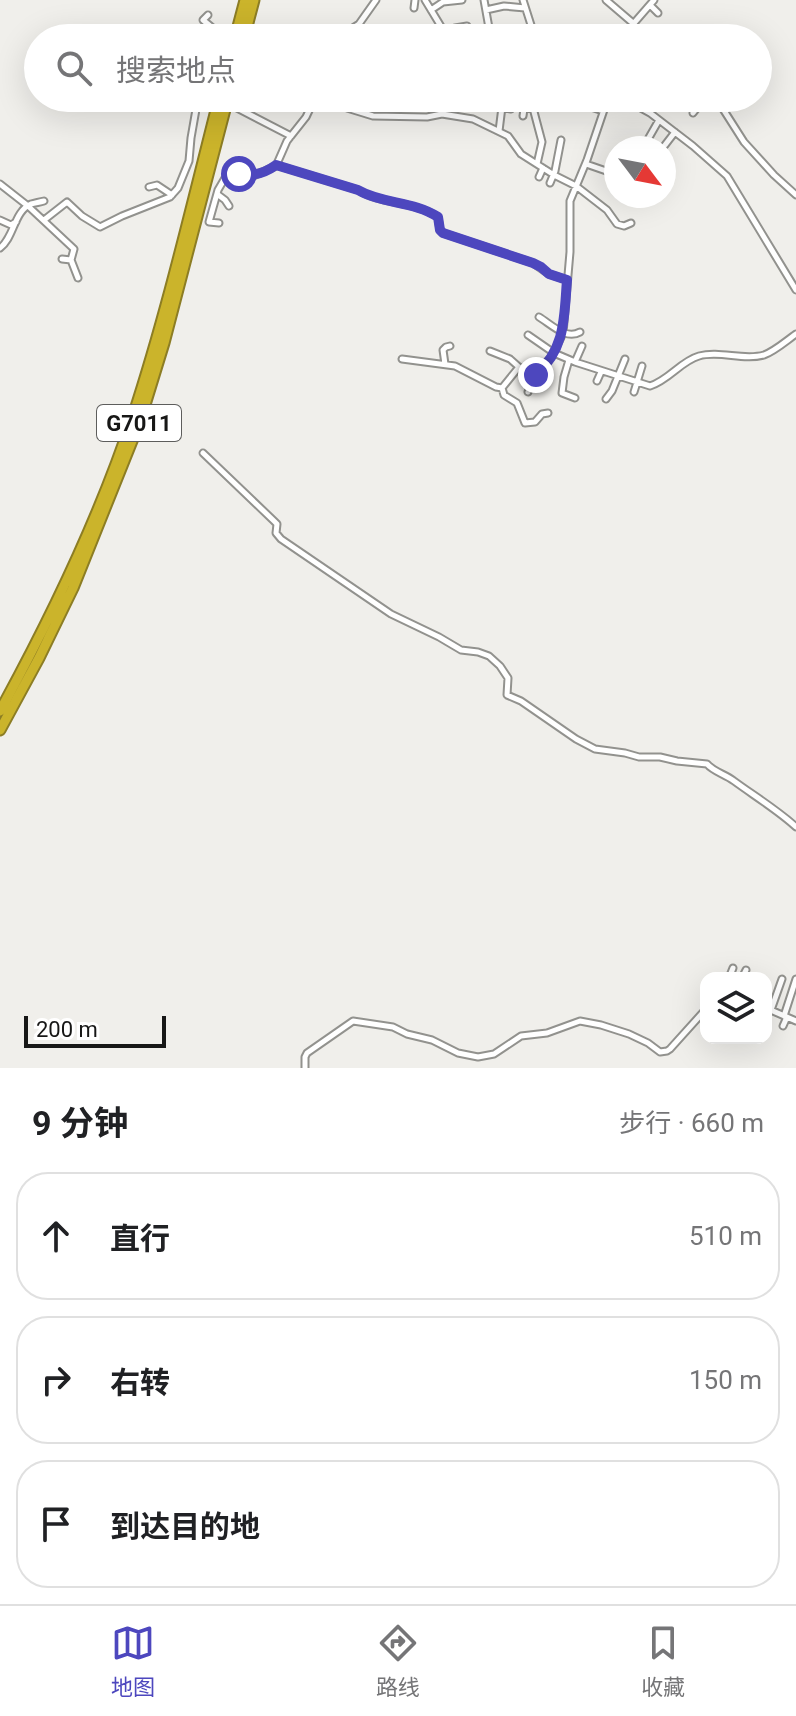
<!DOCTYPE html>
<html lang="zh">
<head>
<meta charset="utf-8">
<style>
  body { margin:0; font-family:Roboto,"Noto Sans SC",sans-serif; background:#f2f2f2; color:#202124 }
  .controls { position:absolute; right:24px; bottom:24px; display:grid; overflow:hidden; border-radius:16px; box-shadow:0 8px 32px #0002 }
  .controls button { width:72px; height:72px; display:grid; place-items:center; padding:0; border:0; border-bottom:2px solid #e0e0e0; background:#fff; color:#202124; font:40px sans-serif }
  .compass { position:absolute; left:604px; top:136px; width:72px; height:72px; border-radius:50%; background:#fff; box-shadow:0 8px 32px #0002; rotate:122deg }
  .scale { position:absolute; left:24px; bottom:20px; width:142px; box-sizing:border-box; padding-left:8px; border:4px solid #171716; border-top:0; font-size:22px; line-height:28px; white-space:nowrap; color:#171716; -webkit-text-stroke:6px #fff; paint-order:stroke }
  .stop { position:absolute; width:24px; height:24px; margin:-18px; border:6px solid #4d47be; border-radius:50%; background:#fff }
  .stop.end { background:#4d47be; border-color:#fff; box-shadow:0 2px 8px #0008 }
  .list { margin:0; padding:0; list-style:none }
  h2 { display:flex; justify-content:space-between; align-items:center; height:104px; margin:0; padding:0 32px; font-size:34px }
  h2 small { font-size:26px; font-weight:400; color:#757577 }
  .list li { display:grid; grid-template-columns:52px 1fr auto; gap:24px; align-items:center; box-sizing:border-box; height:128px; margin:0 16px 16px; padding:0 16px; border:2px solid #e0e0e0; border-radius:32px }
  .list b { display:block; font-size:30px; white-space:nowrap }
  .list em { font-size:26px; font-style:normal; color:#757577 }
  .icon { flex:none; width:44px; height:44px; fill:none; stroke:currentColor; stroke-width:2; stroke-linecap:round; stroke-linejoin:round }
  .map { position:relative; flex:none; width:796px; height:1068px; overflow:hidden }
  .search { position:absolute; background:#fff; box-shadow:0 8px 32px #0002; left:24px; right:24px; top:24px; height:88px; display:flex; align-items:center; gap:20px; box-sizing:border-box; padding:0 28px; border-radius:44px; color:#757577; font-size:30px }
  .sheet { height:536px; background:#fff }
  nav { display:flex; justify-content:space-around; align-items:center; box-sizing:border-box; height:112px; border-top:2px solid #e0e0e0; background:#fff; font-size:22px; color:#757577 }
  nav a { display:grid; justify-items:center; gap:4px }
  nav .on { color:#4d47be }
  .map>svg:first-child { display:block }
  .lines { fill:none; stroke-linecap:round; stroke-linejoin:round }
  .minor-casing { stroke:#92928e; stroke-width:9 }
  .motorway-casing { stroke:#8c7d24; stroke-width:13 }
  .minor { stroke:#fff; stroke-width:5 }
  .motorway { stroke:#cbb42b; stroke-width:9 }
  .route { stroke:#4d47be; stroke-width:10 }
  .labels { text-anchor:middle; stroke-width:6; stroke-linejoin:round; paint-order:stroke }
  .shield { fill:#fff; stroke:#5d5d5c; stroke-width:2 }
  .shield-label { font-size:22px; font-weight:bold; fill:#171716 }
</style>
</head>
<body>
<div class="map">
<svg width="796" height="1068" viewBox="0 0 796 1068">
  <rect width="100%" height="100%" fill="#f0efeb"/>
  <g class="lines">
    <g class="minor-casing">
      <path id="minor" d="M 425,0 L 448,38
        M 484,0 L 489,28
        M 523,0 L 531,25 L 532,38
        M 606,0 L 634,24
        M 650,5 L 658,13
        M 414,8 L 415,0
        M 431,10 L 443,2 L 462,0
        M 486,10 L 504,6 L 525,8
        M 208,15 L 203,20 L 215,30 L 220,38
        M 203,34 L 208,38
        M 446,35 L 455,28 L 467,26
        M 337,38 L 359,24 L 376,0
        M 504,38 L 507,34
        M 621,38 L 654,0
        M 622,38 L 644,37
        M 204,98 L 207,99
        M 340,98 L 347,108 L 373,116 L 427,117 L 442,114 L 473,119 L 508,136 L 521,154 L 554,175 L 576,186 L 607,210 L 617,224 L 624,226 L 631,223
        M 617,98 L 630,102 L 650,113 L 693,146 L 727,176 L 796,290
        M 716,98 L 744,142 L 774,175 L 796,195
        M 570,100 L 603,111
        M 679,102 L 684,98
        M 449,105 L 474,104 L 502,107 L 499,131
        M 235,107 L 291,136
        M 502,107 L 511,109
        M 591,107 L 592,98
        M 693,113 L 701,103 L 697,98
        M 523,116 L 524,109 L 533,108 L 542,142 L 537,164
        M 665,145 L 675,132
        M 643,148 L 659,120
        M 586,164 L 612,173
        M 276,165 L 358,190 C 380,204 413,201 438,217 L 440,230 L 443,233 L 533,263 L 549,274 L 567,280
        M 539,177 L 543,168
        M 550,183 L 555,171 L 561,140
        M 0,184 L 28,206 L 74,249 L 71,260 L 78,278
        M 149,187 L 157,185 L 172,195
        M 217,194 L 225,200 L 229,206
        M 0,220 L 11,225 L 16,222
        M 44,220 L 67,202 L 82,216 L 100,227 L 122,216 L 170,197 L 178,188 L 189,161 L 191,138 L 198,98
        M 219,223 L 209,222 L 218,190 L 225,178 L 236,174 L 253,176 L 276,166 L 287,141 L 306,117 L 315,98
        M 0,248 C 14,238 14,211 31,204 C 35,203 40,202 44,201
        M 62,259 L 71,260
        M 539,317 C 552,325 566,340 580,332
        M 528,335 L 554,353 L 575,362 L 650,386 C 669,380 681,361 699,356 C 720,350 743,361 764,355 C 775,351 786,341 796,334
        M 490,351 L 510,359 L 519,367
        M 402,359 L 455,366 L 496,387 L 502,388 L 519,367 L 535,375 L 552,356 L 563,333 L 570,252 L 570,201 L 587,160 L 608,98
        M 569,360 L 564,377 L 562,393 L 575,398
        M 575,362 L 582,346
        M 445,364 L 443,350 L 446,347 L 450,346
        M 597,381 L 601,372
        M 502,388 L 504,395 L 517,403 L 525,423 L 535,422 L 542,414 L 548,413
        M 528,392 L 536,375
        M 634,392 L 642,366
        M 606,399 L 612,391 L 625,359
        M 203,453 L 274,521 L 277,524 L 276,533 L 281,539 L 391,614 L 439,637 L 461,650 L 478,652 L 489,656 L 500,666 L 508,678 L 507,695 L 521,701 L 576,739 L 595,749 L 625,753 L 639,757 L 660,757 L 677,761 L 707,764 C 714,772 725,774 734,781 C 753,795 779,811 796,827
        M 729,978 L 733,968
        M 742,978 L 746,970
        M 766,1008 L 796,1021
        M 771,1010 L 782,979
        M 784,1016 L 796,979
        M 783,1026 L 787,1017
        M 305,1068 L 305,1057 L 307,1053 L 353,1021 L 393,1027 L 407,1034 L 432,1040 L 458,1053 L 478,1057 L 494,1054 L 521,1036 L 547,1033 L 580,1021 L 601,1025 L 629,1034 L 648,1043 L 660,1052 L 667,1051 L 670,1049 L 706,1009"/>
    </g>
    <g class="motorway-casing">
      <path id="motorway" d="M 235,38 L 245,0
        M 244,38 L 254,0
        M 0,711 C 52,616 99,519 133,416 C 167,312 192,204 219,98
        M 0,730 L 39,658 L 73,588 L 140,421 L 164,343 L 228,98"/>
    </g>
    <use href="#minor" class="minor"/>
    <use href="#motorway" class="motorway"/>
  </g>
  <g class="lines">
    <path class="route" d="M 239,174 C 253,177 265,173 276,165 L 358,190 C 382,204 414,201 438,217 L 440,230 L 443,233 L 533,263 L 541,267 L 549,274 L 567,280 C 564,317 566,348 536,375"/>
  </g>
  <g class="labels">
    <rect class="shield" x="97" y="405" width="84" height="36" rx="6"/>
    <g class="shield-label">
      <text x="139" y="431">G7011</text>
    </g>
  </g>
</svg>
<div class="controls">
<button><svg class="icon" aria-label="layers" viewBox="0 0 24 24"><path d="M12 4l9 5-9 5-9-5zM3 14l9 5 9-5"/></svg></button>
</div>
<svg class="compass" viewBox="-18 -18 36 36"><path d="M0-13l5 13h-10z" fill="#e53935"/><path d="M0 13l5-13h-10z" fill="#757577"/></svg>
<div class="scale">200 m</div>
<div class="stop" style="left:239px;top:174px"></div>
<div class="stop end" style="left:536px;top:375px"></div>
<div class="search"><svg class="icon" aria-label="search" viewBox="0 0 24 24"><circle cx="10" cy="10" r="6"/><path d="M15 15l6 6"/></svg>搜索地点</div>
</div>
<section class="sheet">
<h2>9 分钟<small>步行 · 660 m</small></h2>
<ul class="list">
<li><svg class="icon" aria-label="ahead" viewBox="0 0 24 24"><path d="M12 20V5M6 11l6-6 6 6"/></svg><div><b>直行</b></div><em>510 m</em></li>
<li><svg class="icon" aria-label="right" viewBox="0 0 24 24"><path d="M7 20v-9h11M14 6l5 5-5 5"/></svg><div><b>右转</b></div><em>150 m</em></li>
<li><svg class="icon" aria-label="arrive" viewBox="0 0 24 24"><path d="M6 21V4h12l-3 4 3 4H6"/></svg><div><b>到达目的地</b></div></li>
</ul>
</section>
<nav>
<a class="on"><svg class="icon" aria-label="map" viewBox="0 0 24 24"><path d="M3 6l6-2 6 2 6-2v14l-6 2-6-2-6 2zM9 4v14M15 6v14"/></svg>地图</a>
<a><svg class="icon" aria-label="directions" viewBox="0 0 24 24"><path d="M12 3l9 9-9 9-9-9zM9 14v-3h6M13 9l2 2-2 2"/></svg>路线</a>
<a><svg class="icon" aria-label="saved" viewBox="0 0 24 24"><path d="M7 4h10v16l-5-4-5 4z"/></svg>收藏</a>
</nav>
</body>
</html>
